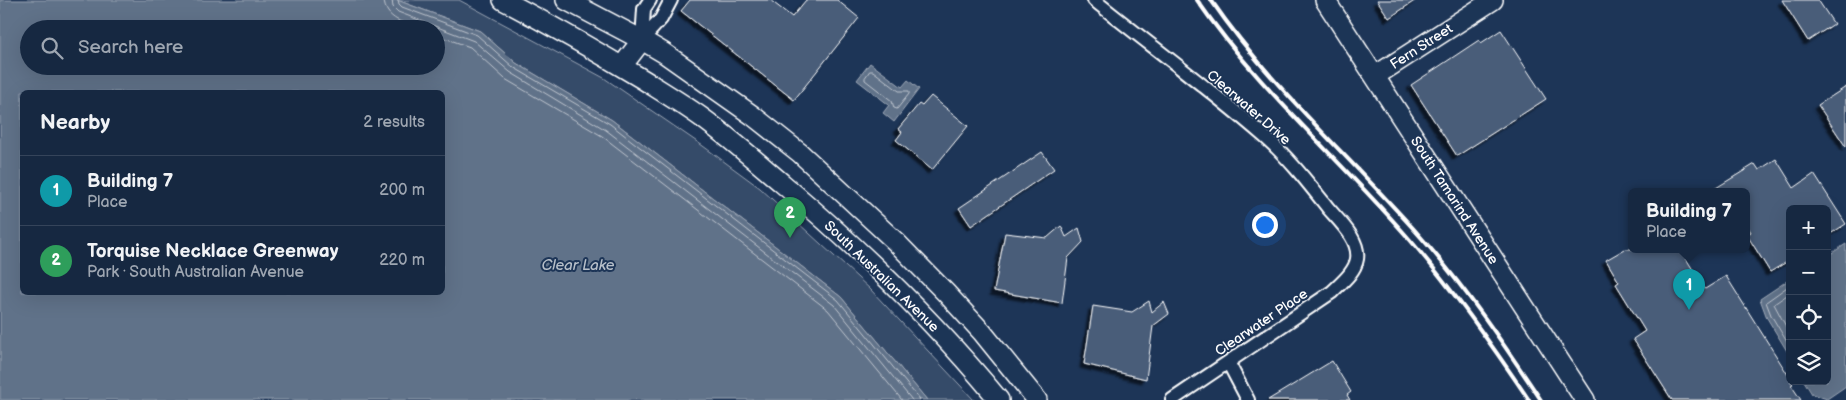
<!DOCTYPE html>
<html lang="en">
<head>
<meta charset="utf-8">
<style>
  body { margin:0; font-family:"Balsamiq Sans",sans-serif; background:#1f3048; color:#f1f3f6 }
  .controls { position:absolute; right:15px; bottom:15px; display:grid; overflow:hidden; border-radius:8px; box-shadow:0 5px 20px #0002 }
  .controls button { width:45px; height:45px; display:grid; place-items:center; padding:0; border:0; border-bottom:1px solid #35445a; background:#162841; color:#f1f3f6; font:25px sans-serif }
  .you { position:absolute; left:1264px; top:224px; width:18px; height:18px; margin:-12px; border:4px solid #fff; border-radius:50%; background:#1a73e8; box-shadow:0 0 0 8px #1a73e833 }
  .badge { display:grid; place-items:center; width:32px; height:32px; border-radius:50%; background:#ea580c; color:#fff; font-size:16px; font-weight:700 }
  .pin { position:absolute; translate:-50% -41px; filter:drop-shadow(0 1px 2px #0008) }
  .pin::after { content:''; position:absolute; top:26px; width:18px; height:15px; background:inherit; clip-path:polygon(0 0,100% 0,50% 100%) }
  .popup { position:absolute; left:1628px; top:188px; width:122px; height:65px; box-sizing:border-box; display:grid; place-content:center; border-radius:8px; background:#162841; filter:drop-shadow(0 1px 4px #0005); font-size:16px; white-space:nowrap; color:#9ea6b1 }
  .popup b { font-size:19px; color:#f1f3f6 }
  .popup::after { content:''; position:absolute; left:50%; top:100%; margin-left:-10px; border:10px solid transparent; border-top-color:#162841 }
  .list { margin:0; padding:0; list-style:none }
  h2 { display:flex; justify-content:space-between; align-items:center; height:65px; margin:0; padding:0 20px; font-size:21px }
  h2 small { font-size:16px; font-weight:400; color:#9ea6b1 }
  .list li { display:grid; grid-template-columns:32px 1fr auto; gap:15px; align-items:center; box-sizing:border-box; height:70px; padding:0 20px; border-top:1px solid #35445a }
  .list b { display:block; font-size:19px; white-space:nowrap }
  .list p { margin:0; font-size:16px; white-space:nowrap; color:#9ea6b1 }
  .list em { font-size:16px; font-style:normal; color:#9ea6b1 }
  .icon { flex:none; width:28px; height:28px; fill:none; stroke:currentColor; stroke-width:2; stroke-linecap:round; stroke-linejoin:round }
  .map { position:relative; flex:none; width:1846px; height:400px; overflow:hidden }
  .search { position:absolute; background:#162841; box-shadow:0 5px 20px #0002; left:20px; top:20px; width:425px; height:55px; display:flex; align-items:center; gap:12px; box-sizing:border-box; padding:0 18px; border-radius:28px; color:#9ea6b1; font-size:19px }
  .panel { position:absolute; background:#162841; box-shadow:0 5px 20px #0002; left:20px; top:90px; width:425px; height:205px; border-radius:8px }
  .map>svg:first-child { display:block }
  .green { fill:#364b69; stroke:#9aa5b4 }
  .water { fill:#617289; stroke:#a0aab8; fill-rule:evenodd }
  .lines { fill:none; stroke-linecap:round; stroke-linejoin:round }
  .shore { stroke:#c0c7d0; stroke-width:1 }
  .building { fill:#4a5d79; stroke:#fff; filter:url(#shadow) }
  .street-casing { stroke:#fff; stroke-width:16 }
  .secondary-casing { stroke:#fff; stroke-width:22 }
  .street { stroke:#1d3557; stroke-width:12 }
  .secondary { stroke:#1d3557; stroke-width:19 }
  .rail { stroke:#fff; stroke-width:4 }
  .labels { text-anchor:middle; stroke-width:4; stroke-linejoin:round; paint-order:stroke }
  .street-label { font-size:14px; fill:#fff; stroke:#1d3557 }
  .water-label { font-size:15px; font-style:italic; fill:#b8c0ca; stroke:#1d3557 }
</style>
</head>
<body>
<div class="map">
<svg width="1846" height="400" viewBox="0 0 1846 400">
  <defs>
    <filter id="shadow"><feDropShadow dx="-4" dy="4" stdDeviation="1" flood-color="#0009"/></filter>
  </defs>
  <rect width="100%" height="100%" fill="#1d3557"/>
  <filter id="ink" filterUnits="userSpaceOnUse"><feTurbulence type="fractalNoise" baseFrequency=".02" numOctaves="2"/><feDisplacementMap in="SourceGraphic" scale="10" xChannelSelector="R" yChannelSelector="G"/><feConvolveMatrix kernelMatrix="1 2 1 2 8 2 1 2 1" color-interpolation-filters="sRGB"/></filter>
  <g filter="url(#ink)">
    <path class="green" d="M 397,0 L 459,0 L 604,78 L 703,146 L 760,188 L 870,289 L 974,400 L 927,400 L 841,297 L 612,120 L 516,63 L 480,31 Z"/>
    <path class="water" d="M 0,0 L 397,0 L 480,31 L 516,63 L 612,120 L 841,297 L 927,400 L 0,400 ZM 29,29 L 436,29 L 436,66 L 29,66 ZM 442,92 L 442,292 L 22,292 L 22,92 Z
      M 870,63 L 902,87 L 908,80 L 919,89 L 894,122 L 883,113 L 889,105 L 857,80 Z
      M 1846,244 L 1846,386 L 1827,399 L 1812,394 L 1804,381 L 1827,381 L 1827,256 Z
      M 1790,279 L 1790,356 L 1767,318 L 1760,299 Z"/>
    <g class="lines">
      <path class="shore" d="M 384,0 C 385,20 405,23 421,29
        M 392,0 L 393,7 L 398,12 L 474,41 L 510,72 L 606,130 L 834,305 L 912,400
        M 398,0 L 399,4 L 402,7 L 477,35 L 513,67 L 610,124 L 838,300 L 920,400
        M 436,35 L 470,47 L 505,79 L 602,136 L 828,310 L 902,400
        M 870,71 L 873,71 L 899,91 L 909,91 L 909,94 L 897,109 L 894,108 L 892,101 L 865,80 L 865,78 Z
        M 1790,285 L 1766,302 L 1771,315 L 1790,347
        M 1790,293 L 1774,304 L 1790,334"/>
    </g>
    <path class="building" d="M 690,0 L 770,0 L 792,17 L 806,0 L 837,0 L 859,18 L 794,100 L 681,11 Z
      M 1377,0 L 1416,0 L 1389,18 Z
      M 1782,0 L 1818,0 L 1834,24 L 1808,41 Z
      M 1501,30 L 1546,99 L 1457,156 L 1411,85 L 1479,40 L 1481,43 Z
      M 1846,87 L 1846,147 L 1818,105 Z
      M 931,96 L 968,126 L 932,170 L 896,140 L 902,132 L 898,129 L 919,104 L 922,106 Z
      M 1042,152 L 1054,169 L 971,226 L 959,208 Z
      M 1776,159 L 1794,188 L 1814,174 L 1846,224 L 1827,236 L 1827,209 L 1790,209 L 1790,260 L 1770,272 L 1747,235 L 1751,232 L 1746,224 L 1746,191 L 1711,191 L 1755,164 L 1759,170 Z
      M 1061,226 L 1066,237 L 1079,228 L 1083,242 L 1068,258 L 1062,303 L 994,291 L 1005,233 L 1047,238 Z
      M 1625,249 L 1680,249 L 1705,289 L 1726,276 L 1790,378 L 1790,381 L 1793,384 L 1791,385 L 1801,400 L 1672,400 L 1633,339 L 1645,331 L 1616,284 L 1619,282 L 1606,260 Z
      M 1149,301 L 1152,312 L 1164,302 L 1169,314 L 1153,326 L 1146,379 L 1084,364 L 1093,306 L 1132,312 Z
      M 1332,361 L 1351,392 L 1347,395 L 1350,400 L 1268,400 Z"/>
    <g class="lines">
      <g class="street-casing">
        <path id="street" d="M 1094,0 C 1151,46 1210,89 1265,137 C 1289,158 1309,184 1328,208 C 1340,222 1360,240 1357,259 C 1355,272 1341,283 1332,292 L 1172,400
          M 642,40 L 661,19 L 671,0
          M 642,40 L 644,9 L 650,0
          M 1228,362 L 1248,400"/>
      </g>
      <g class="secondary-casing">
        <path id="secondary" d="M 503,0 C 551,25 598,52 644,80 C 663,92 683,104 701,117 C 730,138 756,161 783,184 C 861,250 934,321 999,400
          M 566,0 L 642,40 L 664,53 L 752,115 L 800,153 L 896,242 L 946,293 L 982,332 L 1037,400
          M 1325,0 L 1585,400
          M 622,66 L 642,40
          M 1375,76 L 1493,0"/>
      </g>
      <use href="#street" class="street"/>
      <use href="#secondary" class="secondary"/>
      <path class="rail" d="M 1197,0 C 1258,89 1341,160 1411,241 C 1454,291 1492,345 1529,400
        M 1211,0 C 1270,86 1350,157 1419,235 C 1465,287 1503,343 1541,400"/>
    </g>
  </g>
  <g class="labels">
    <g class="street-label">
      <text transform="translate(1421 46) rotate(-33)" y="5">Fern Street</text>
      <text transform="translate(1249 107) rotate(41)" y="5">Clearwater Drive</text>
      <text transform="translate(1455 200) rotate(57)" y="5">South Tamarind Avenue</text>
      <text transform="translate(882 276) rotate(44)" y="5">South Australian Avenue</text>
      <text transform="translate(1261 322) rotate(-34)" y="5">Clearwater Place</text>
    </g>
    <g class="water-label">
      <text x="578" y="270">Clear Lake</text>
    </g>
  </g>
</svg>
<div class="controls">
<button>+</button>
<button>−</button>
<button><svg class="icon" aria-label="locate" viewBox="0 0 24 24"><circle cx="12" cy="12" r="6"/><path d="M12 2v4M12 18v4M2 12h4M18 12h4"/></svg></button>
<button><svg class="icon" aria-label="layers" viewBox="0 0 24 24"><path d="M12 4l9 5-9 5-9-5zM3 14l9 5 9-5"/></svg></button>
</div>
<div class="you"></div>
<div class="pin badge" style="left:1689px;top:310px;background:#0f9aa8">1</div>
<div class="popup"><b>Building 7</b>Place</div>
<div class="pin badge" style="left:790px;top:238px;background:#2e9e5b">2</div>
<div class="search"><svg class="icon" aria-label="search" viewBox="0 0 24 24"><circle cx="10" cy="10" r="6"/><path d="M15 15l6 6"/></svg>Search here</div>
<section class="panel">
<h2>Nearby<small>2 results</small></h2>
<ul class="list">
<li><span class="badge" style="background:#0f9aa8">1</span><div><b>Building 7</b><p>Place</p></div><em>200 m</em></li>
<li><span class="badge" style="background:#2e9e5b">2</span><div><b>Torquise Necklace Greenway</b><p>Park · South Australian Avenue</p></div><em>220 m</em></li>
</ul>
</section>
</div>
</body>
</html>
